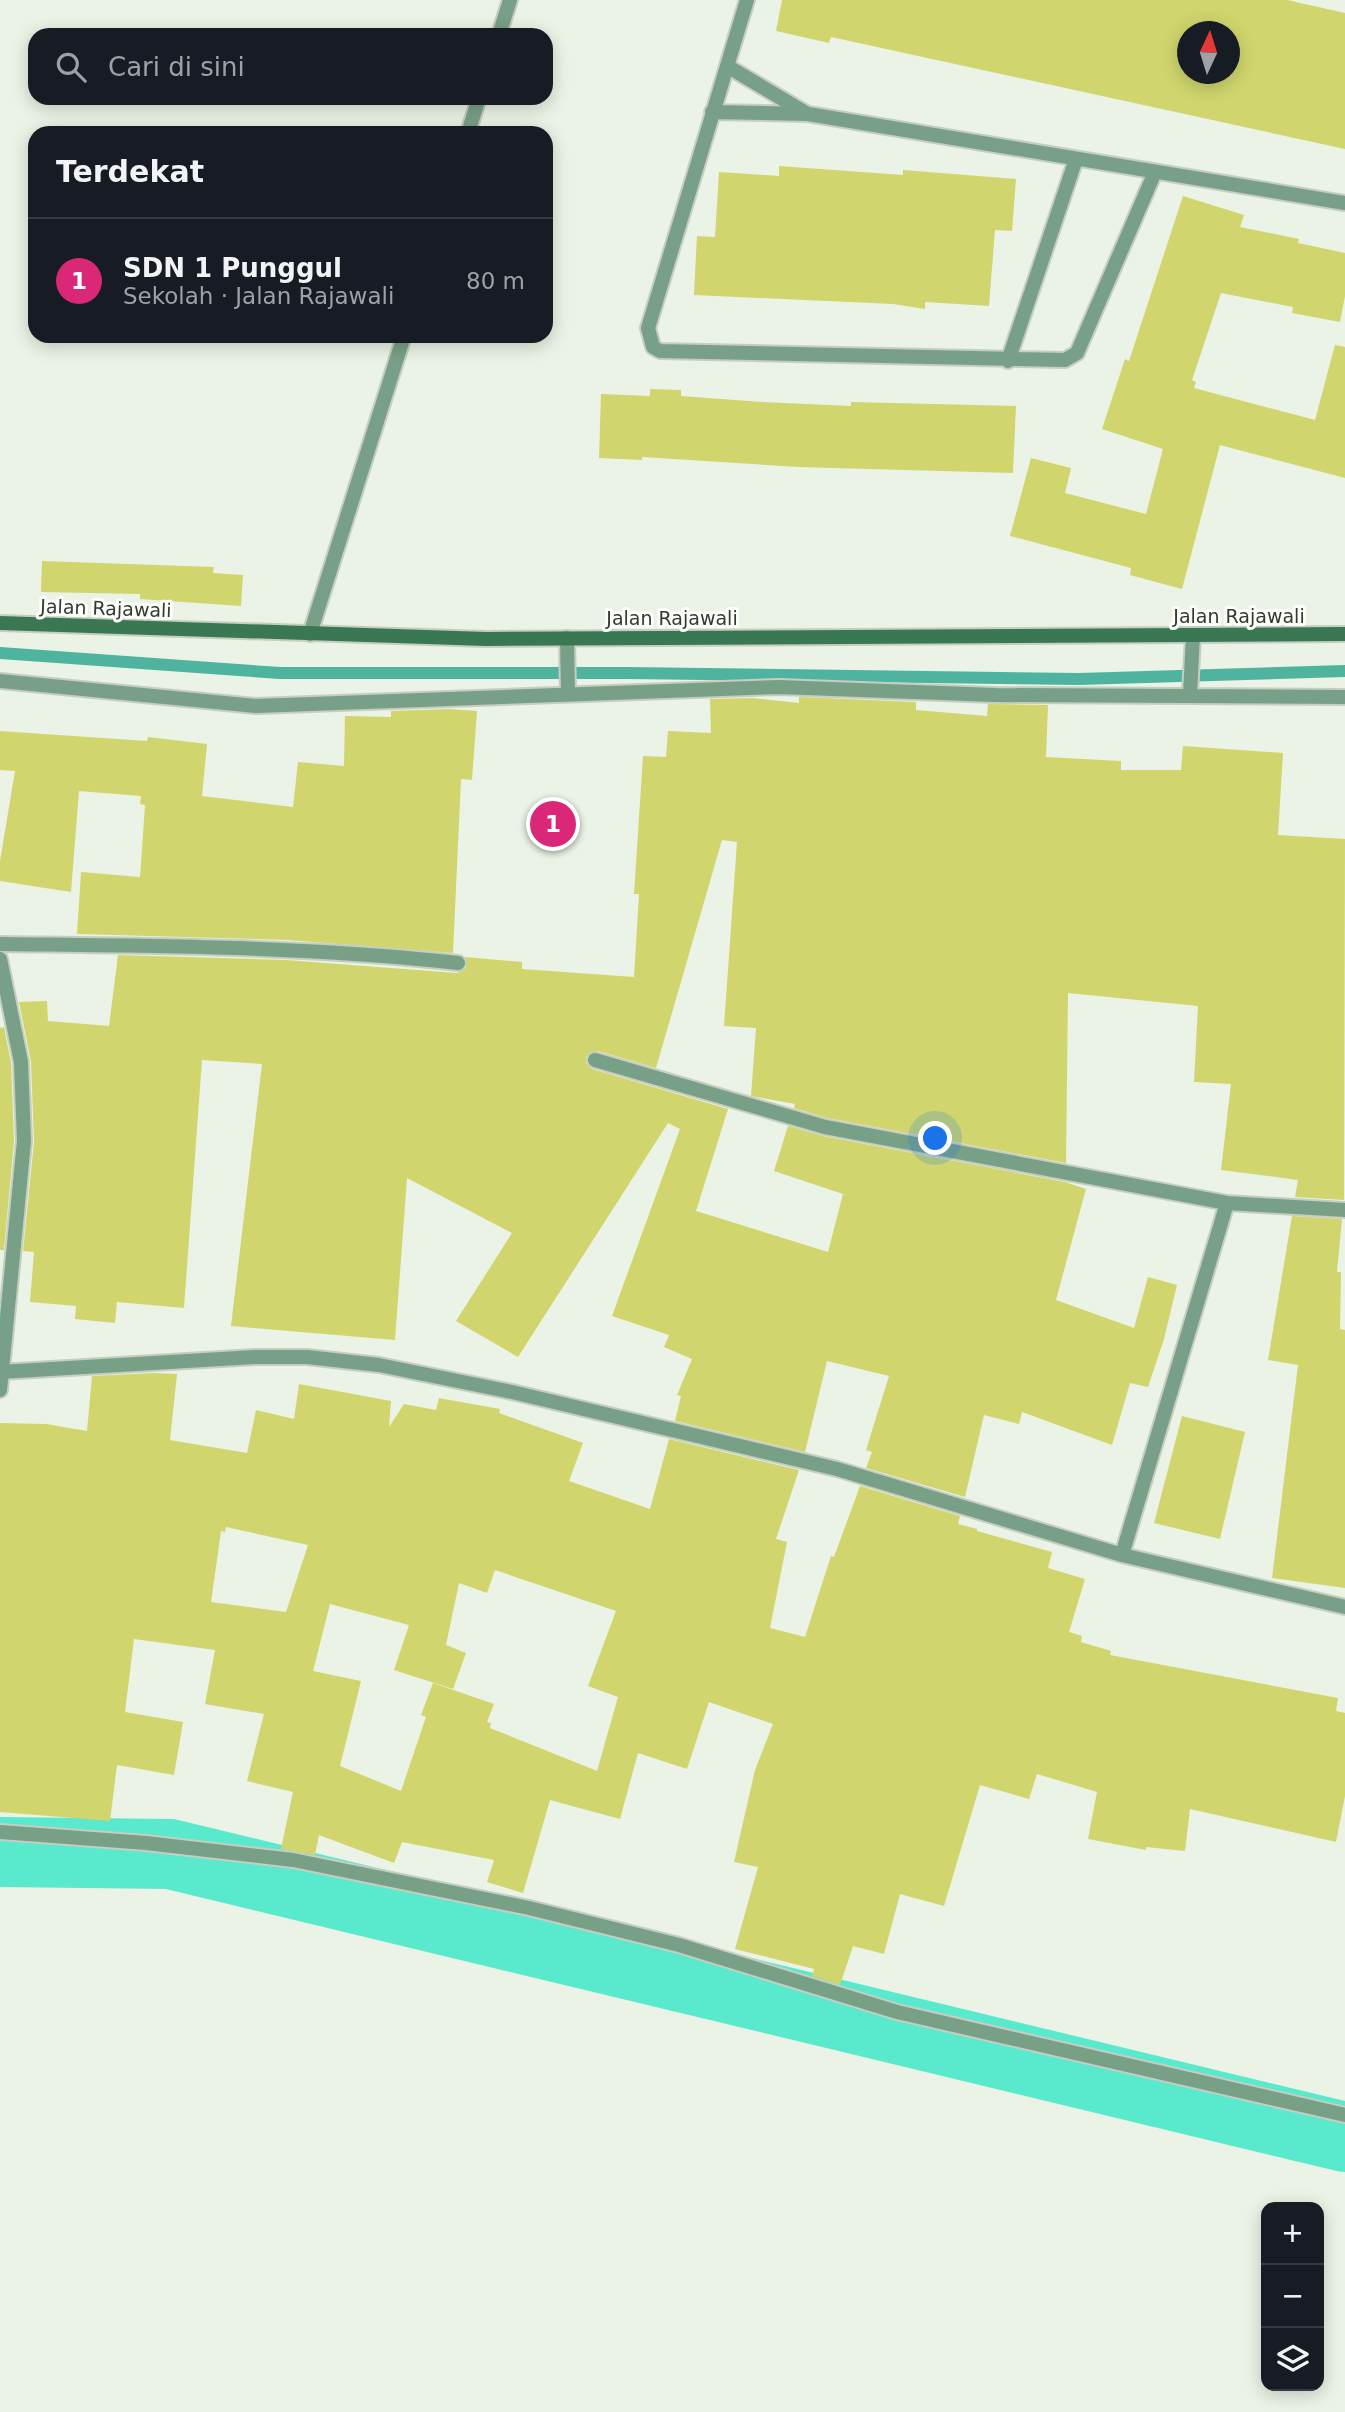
<!DOCTYPE html>
<html lang="id">
<head>
<meta charset="utf-8">
<style>
  body { margin:0; font-family:"DejaVu Sans",sans-serif; background:#20242c; color:#f1f3f6 }
  .controls { position:absolute; right:21px; bottom:21px; display:grid; overflow:hidden; border-radius:14px; box-shadow:0 4px 18px #0003 }
  .controls button { width:63px; height:63px; display:grid; place-items:center; padding:0; border:0; border-bottom:2px solid #363941; background:#171b24; color:#f1f3f6; font:35px sans-serif }
  .compass { position:absolute; left:1177px; top:21px; width:63px; height:63px; border-radius:50%; background:#171b24; box-shadow:0 4px 18px #0003; rotate:4deg }
  .you { position:absolute; left:936px; top:1139px; width:24px; height:24px; margin:-18px; border:5px solid #fff; border-radius:50%; background:#1a73e8; box-shadow:0 0 0 10px #1a73e833 }
  .badge { display:grid; place-items:center; width:46px; height:46px; border-radius:50%; background:#db2777; color:#fff; font-size:23px; font-weight:700 }
  .pin { position:absolute; translate:-50% -50%; border:4px solid #fff; box-shadow:0 2px 7px #0006 }
  .list { margin:0; padding:0; list-style:none }
  h2 { display:flex; justify-content:space-between; align-items:center; height:91px; margin:0; padding:0 28px; font-size:30px }
  h2 small { font-size:23px; font-weight:400; color:#9ea1a6 }
  .list li { display:grid; grid-template-columns:46px 1fr auto; gap:21px; align-items:center; box-sizing:border-box; height:126px; padding:0 28px; border-top:2px solid #363941 }
  .list b { display:block; font-size:26px; white-space:nowrap }
  .list p { margin:0; font-size:23px; white-space:nowrap; color:#9ea1a6 }
  .list em { font-size:23px; font-style:normal; color:#9ea1a6 }
  .icon { flex:none; width:38px; height:38px; fill:none; stroke:currentColor; stroke-width:2; stroke-linecap:round; stroke-linejoin:round }
  .map { position:relative; flex:none; width:1345px; height:2412px; overflow:hidden }
  .search { position:absolute; background:#171b24; box-shadow:0 4px 18px #0003; left:28px; top:28px; width:525px; height:77px; display:flex; align-items:center; gap:18px; box-sizing:border-box; padding:0 24px; border-radius:21px; color:#9ea1a6; font-size:26px }
  .panel { position:absolute; background:#171b24; box-shadow:0 4px 18px #0003; left:28px; top:126px; width:525px; height:217px; border-radius:21px }
  .map>svg:first-child { display:block }
  .lines { fill:none; stroke-linecap:round; stroke-linejoin:round }
  .stream { stroke:#4eb49f; stroke-width:12 }
  .river { stroke:#59e9cd; stroke-width:70 }
  .building { fill:#d0d66d; fill-rule:evenodd }
  .lane-casing { stroke:#c6cec1; stroke-width:18 }
  .street-casing { stroke:#c6cec1; stroke-width:18 }
  .secondary-casing { stroke:#c6cec1; stroke-width:18 }
  .lane { stroke:#78a086; stroke-width:14 }
  .street { stroke:#78a086; stroke-width:14 }
  .secondary { stroke:#397853; stroke-width:14 }
  .labels { text-anchor:middle; stroke-width:6; stroke-linejoin:round; paint-order:stroke }
  .street-label { font-size:19px; fill:#353933; stroke:#fbfef9 }
</style>
</head>
<body>
<div class="map">
<svg width="1345" height="2412" viewBox="0 0 1345 2412">
  <rect width="100%" height="100%" fill="#eaf3e5"/>
  <g class="lines">
    <path class="stream" d="M 0,653 L 280,673 L 628,673 L 1079,679 L 1345,671"/>
    <path class="river" d="M 0,1852 L 170,1854 L 1345,2137"/>
  </g>
  <path class="building" d="M 782,0 L 1287,0 L 1345,13 L 1345,149 L 831,37 L 829,43 L 776,31 ZM 1187,32 L 1229,32 L 1229,74 L 1187,74 Z
    M 779,166 L 903,175 L 903,170 L 1016,179 L 1012,231 L 995,230 L 989,306 L 925,302 L 925,309 L 893,304 L 694,295 L 697,236 L 715,237 L 719,172 L 779,176 Z
    M 1183,196 L 1244,215 L 1240,227 L 1299,239 L 1298,243 L 1345,253 L 1345,296 L 1340,322 L 1292,313 L 1293,307 L 1221,293 L 1192,380 L 1196,382 L 1194,388 L 1315,420 L 1335,345 L 1345,347 L 1345,478 L 1220,445 L 1182,589 L 1130,575 L 1131,568 L 1010,536 L 1031,458 L 1071,468 L 1065,493 L 1146,514 L 1163,449 L 1102,429 L 1125,359 L 1129,361 Z
    M 650,389 L 681,390 L 681,396 L 762,402 L 851,406 L 851,402 L 1016,406 L 1013,473 L 798,467 L 642,457 L 642,460 L 599,458 L 601,394 L 650,396 Z
    M 42,561 L 214,567 L 213,573 L 243,575 L 241,606 L 140,599 L 140,594 L 41,592 Z
    M 799,697 L 916,702 L 916,710 L 987,716 L 988,704 L 1048,705 L 1046,757 L 1121,761 L 1121,770 L 1181,770 L 1183,746 L 1283,753 L 1278,835 L 1345,839 L 1344,1200 L 1295,1197 L 1298,1180 L 1221,1170 L 1231,1084 L 1194,1082 L 1198,1006 L 1068,993 L 1066,1163 L 827,1118 L 794,1108 L 795,1104 L 751,1096 L 756,1028 L 724,1026 L 737,842 L 722,840 L 656,1068 L 598,1051 L 586,1057 L 586,1063 L 592,1069 L 728,1109 L 696,1211 L 828,1252 L 843,1194 L 774,1171 L 788,1126 L 823,1136 L 1065,1182 L 1086,1189 L 1056,1300 L 1134,1328 L 1148,1277 L 1177,1285 L 1164,1339 L 1148,1387 L 1130,1383 L 1112,1445 L 1022,1412 L 1019,1424 L 984,1415 L 965,1497 L 866,1468 L 872,1452 L 866,1450 L 889,1376 L 827,1361 L 805,1452 L 675,1421 L 681,1396 L 677,1395 L 692,1359 L 664,1347 L 669,1335 L 612,1316 L 680,1129 L 668,1123 L 518,1357 L 456,1321 L 512,1233 L 407,1178 L 395,1340 L 231,1326 L 262,1064 L 202,1060 L 184,1308 L 117,1302 L 115,1323 L 75,1319 L 76,1306 L 30,1302 L 34,1252 L 23,1251 L 34,1142 L 31,1062 L 19,1002 L 47,1001 L 48,1021 L 109,1026 L 118,955 L 286,960 L 457,973 L 466,968 L 465,957 L 522,962 L 522,969 L 634,977 L 639,894 L 634,894 L 643,756 L 666,757 L 668,731 L 711,733 L 710,699 L 753,698 L 799,703 Z
    M 449,709 L 477,711 L 472,780 L 461,779 L 453,953 L 287,940 L 77,934 L 81,872 L 140,877 L 145,805 L 140,804 L 141,796 L 79,791 L 71,892 L 0,881 L 0,861 L 15,771 L 0,770 L 0,731 L 147,741 L 148,737 L 207,744 L 202,796 L 293,807 L 298,762 L 344,766 L 345,716 L 391,717 L 391,711 Z
    M 4,1027 L 11,1063 L 14,1141 L 4,1250 L 0,1250 L 0,1028 Z
    M 1292,1216 L 1342,1219 L 1337,1272 L 1341,1272 L 1340,1329 L 1345,1330 L 1345,1588 L 1272,1578 L 1298,1365 L 1268,1360 Z
    M 154,1373 L 177,1374 L 170,1440 L 247,1453 L 256,1410 L 294,1419 L 299,1384 L 391,1401 L 389,1427 L 404,1404 L 436,1410 L 439,1398 L 500,1409 L 499,1413 L 583,1443 L 569,1481 L 650,1509 L 669,1439 L 799,1470 L 776,1539 L 787,1542 L 770,1628 L 805,1637 L 831,1556 L 834,1557 L 860,1486 L 960,1516 L 958,1524 L 977,1529 L 977,1531 L 1052,1552 L 1048,1568 L 1085,1579 L 1069,1632 L 1082,1636 L 1081,1642 L 1111,1651 L 1110,1655 L 1338,1698 L 1336,1711 L 1345,1713 L 1345,1796 L 1336,1842 L 1190,1809 L 1185,1851 L 1146,1847 L 1146,1850 L 1088,1839 L 1097,1792 L 1037,1774 L 1029,1799 L 980,1785 L 944,1906 L 900,1894 L 884,1954 L 853,1946 L 840,1985 L 812,1976 L 814,1969 L 735,1949 L 758,1867 L 734,1862 L 755,1770 L 773,1724 L 709,1702 L 687,1769 L 638,1753 L 620,1819 L 550,1800 L 523,1893 L 487,1882 L 494,1860 L 402,1842 L 394,1863 L 319,1835 L 315,1855 L 281,1849 L 293,1792 L 247,1781 L 264,1714 L 205,1704 L 215,1650 L 134,1639 L 125,1712 L 183,1722 L 174,1775 L 117,1765 L 110,1821 L 0,1812 L 0,1423 L 46,1424 L 87,1431 L 92,1376 ZM 226,1527 L 308,1545 L 286,1612 L 211,1602 L 221,1531 L 225,1532 ZM 495,1570 L 616,1611 L 588,1686 L 618,1697 L 597,1771 L 490,1728 L 491,1723 L 487,1722 L 494,1704 L 433,1683 L 421,1715 L 426,1717 L 401,1791 L 340,1766 L 361,1681 L 313,1671 L 330,1604 L 409,1625 L 394,1670 L 453,1689 L 466,1653 L 446,1645 L 459,1583 L 487,1593 Z
    M 1182,1416 L 1245,1432 L 1220,1539 L 1154,1523 Z"/>
  <g class="lines">
    <g class="lane-casing">
      <path id="lane" d="M 0,944 C 153,946 306,946 458,963"/>
    </g>
    <g class="street-casing">
      <path id="street" d="M 747,0 L 648,328 L 653,347 L 660,351 L 1065,360 L 1077,353 L 1080,346 L 1155,172
        M 499,35 L 510,0
        M 727,66 L 806,113
        M 712,112 L 808,114 L 1345,203
        M 468,133 L 479,98
        M 1008,361 L 1076,159
        M 310,634 L 404,336
        M 567,638 L 568,695
        M 0,681 L 256,706 L 779,687 L 995,695 L 1345,697
        M 1190,694 L 1193,636
        M 0,959 L 21,1062 L 24,1141 L 0,1390
        M 595,1060 L 825,1127 L 1227,1203 L 1345,1210
        M 0,1372 L 255,1357 L 307,1357 L 379,1365 L 512,1392 L 837,1469 L 1122,1555 L 1345,1607
        M 1122,1555 L 1227,1203
        M 0,1832 L 146,1843 L 293,1860 L 529,1908 L 679,1945 L 897,2012 L 1345,2115"/>
    </g>
    <g class="secondary-casing">
      <path id="secondary" d="M 0,623 L 486,639 L 1345,634"/>
    </g>
    <use href="#lane" class="lane"/>
    <use href="#street" class="street"/>
    <use href="#secondary" class="secondary"/>
  </g>
  <g class="labels">
    <g class="street-label">
      <text transform="translate(106 608) rotate(2)" y="7">Jalan Rajawali</text>
      <text x="1239" y="623">Jalan Rajawali</text>
      <text x="672" y="625">Jalan Rajawali</text>
    </g>
  </g>
</svg>
<div class="controls">
<button>+</button>
<button>−</button>
<button><svg class="icon" aria-label="layers" viewBox="0 0 24 24"><path d="M12 4l9 5-9 5-9-5zM3 14l9 5 9-5"/></svg></button>
</div>
<svg class="compass" viewBox="-18 -18 36 36"><path d="M0-13l5 13h-10z" fill="#e53935"/><path d="M0 13l5-13h-10z" fill="#9ea1a6"/></svg>
<div class="you"></div>
<div class="pin badge" style="left:553px;top:824px">1</div>
<div class="search"><svg class="icon" aria-label="search" viewBox="0 0 24 24"><circle cx="10" cy="10" r="6"/><path d="M15 15l6 6"/></svg>Cari di sini</div>
<section class="panel">
<h2>Terdekat<small></small></h2>
<ul class="list">
<li><span class="badge">1</span><div><b>SDN 1 Punggul</b><p>Sekolah · Jalan Rajawali</p></div><em>80 m</em></li>
</ul>
</section>
</div>
</body>
</html>
